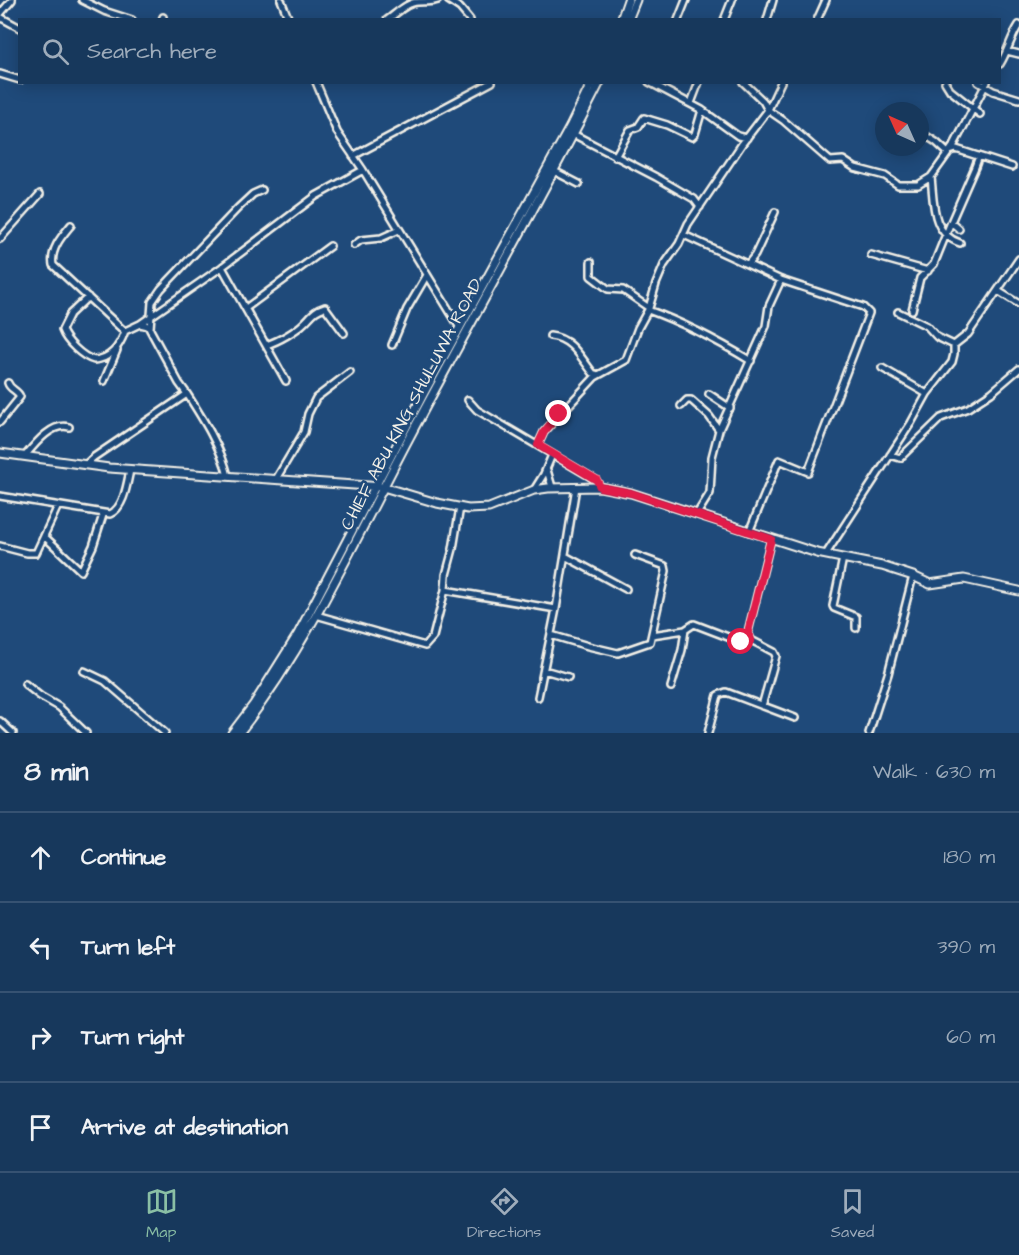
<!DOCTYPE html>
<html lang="en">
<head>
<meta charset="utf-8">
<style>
  body { margin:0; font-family:"Architects Daughter",sans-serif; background:#244365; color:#f1f3f6 }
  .compass { position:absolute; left:875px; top:102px; width:54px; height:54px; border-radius:50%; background:#17385c; box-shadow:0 3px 15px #0003; rotate:315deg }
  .stop { position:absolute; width:18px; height:18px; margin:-14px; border:4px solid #e11d48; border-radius:50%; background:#fff }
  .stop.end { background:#e11d48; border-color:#fff; box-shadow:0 2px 6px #0008 }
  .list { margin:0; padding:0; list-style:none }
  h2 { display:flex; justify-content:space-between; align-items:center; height:78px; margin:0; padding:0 24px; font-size:26px }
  h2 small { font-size:20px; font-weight:400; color:#9eacbb }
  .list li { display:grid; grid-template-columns:39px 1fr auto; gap:18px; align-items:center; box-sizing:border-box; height:90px; padding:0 24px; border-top:2px solid #365272 }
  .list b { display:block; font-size:22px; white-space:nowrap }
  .list em { font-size:20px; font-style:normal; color:#9eacbb }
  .icon { flex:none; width:33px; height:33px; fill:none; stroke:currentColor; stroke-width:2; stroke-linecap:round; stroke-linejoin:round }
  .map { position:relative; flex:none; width:1019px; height:733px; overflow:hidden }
  .search { position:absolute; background:#17385c; box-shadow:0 3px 15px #0003; left:18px; right:18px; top:18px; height:66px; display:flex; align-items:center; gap:15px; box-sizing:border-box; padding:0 21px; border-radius:0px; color:#9eacbb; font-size:22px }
  .sheet { height:438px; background:#17385c }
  nav { display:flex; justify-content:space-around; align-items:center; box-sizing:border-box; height:84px; border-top:2px solid #365272; background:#17385c; font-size:16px; color:#9eacbb }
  nav a { display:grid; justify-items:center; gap:3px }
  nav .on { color:#8abfa5 }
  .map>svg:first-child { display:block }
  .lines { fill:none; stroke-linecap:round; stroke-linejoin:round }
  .minor-casing { stroke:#f4f1e8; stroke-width:10 }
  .tertiary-casing { stroke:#f4f1e8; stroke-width:11 }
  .minor { stroke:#1f4a7a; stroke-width:5 }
  .tertiary { stroke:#1f4a7a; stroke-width:7 }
  .route { stroke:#e11d48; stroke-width:8 }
  .labels { text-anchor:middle; stroke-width:5; stroke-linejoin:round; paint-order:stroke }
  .street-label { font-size:18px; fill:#f4f1e8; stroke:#1f4a7a }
</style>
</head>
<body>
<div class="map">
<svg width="1019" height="733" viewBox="0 0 1019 733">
  <rect width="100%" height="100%" fill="#1f4a7a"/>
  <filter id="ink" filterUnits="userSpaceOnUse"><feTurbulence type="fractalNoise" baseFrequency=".0167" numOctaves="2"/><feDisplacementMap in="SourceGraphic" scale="12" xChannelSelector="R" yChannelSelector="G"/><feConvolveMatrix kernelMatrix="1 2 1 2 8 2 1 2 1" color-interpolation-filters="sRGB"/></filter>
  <g filter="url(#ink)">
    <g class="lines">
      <g class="minor-casing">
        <path id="minor" d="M 82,0 L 104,11 L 132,20
          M 281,0 L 289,20
          M 448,0 L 460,8 L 470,20
          M 0,14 L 12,0
          M 0,17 L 20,28
          M 162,20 L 163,17
          M 387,20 C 396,14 407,2 418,2 C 427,1 430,3 438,0
          M 678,20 L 686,0
          M 724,20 L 732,0
          M 767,20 L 773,0
          M 817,20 L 826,0
          M 1007,51 L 1019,54
          M 1000,64 C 1008,51 1011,37 1019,25
          M 0,74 L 20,80
          M 316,82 L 337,132 L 363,170 L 460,328
          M 649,82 L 702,110 L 738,136 L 747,138
          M 743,82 L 763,101 L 768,110 L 784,121 L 830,161 L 843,160 L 855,168 L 885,176 L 898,185 L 918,185 L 931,177 L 954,145 L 987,82
          M 945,82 L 950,90 L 980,114
          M 978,82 L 993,91 L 1019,99
          M 691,103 L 699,82
          M 920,132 L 936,142 L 948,153
          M 573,134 L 656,177 L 694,199 L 700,207
          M 950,151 L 956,149 L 1012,167
          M 353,156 L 492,82
          M 615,157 L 630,130 L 638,127 L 644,118 L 667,125 L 692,137 L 695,134 L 702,110
          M 554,171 L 579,184
          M 931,177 C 934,203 931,233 960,243
          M 71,225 C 62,236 50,249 53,265 L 123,330 L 125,331 L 140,324 L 148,326 L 179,383 L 187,394 L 94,457 L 85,465
          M 959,229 L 951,222 L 975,167 L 979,156
          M 684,235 L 781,280 L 863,307 L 869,313 L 808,472 L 779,460 L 749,532
          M 0,239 L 40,194
          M 354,245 L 361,240 L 381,238 L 399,230
          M 871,255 L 928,271
          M 591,262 L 591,276 L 608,289 L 623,290 L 649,308
          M 748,264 L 755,255 L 775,212
          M 222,267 L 286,381
          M 998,291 L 1019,304
          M 88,297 L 70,314 L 62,330 C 66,341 82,357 94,360 C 111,359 120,346 125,331
          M 246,308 L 330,246
          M 648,310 C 684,323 718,341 751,361
          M 912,310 L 920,278 L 934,264 L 951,222
          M 898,312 L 927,326 L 937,337 L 954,345
          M 140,324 L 222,267 L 316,196 L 363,170
          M 150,328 L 152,302 L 161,289 L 238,208 L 253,194 L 262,190
          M 550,336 C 572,338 581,358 593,373 L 598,375
          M 266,345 C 279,341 296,331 305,322 C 312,315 315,310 325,307 L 344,333
          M 392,345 L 407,309 L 427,275
          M 882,368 L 927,394
          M 104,381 L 117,350
          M 187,394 C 203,419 221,447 228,476
          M 709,394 L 730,408
          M 468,400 L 477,410 L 596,480 L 600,487
          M 681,406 L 687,400 L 691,400 L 709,416 L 719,430
          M 0,422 L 20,397 C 18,390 10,390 8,383
          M 538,445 L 544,432 L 595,377 L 626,360 L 638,328 L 649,308 L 656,284 L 664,265 L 679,244 L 688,224 L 742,144 L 768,110 L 781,82
          M 890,455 L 900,458 L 941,418 L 968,408 L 991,393 L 1019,369
          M 25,456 C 35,444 52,422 69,427
          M 547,470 L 552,487
          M 276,479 L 304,432 L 308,414 L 316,398 L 350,372
          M 534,490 L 544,474 L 552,455
          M 0,496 L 110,514 C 124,508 127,484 130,470
          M 697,514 L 710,493 L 712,457 L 719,430 L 766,326 L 769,306 L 781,280
          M 45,537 L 81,571 L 93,546 L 103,515
          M 0,546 L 27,553 L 36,553 L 58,506
          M 826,554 L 911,423 L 927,394 L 952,362 L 954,354 L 954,345 L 968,334 L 1019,259
          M 565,556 L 626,589
          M 843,558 L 833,606 L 834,608 L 856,617 L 856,628
          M 445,590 L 556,609
          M 316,615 L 425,646 L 433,637 L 445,590 L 446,575 L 453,549 L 460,507
          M 551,635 L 588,646 L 618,653 L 650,642 L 666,571 L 665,566 L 635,555
          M 652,635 L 685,630 L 694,624 L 741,642 L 751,640
          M 544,670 L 568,677
          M 84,671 L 105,681 L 165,733
          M 25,684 L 40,696 L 59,707 L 86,733
          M 671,687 L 682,650 L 685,630
          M 538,697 L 556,609 L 576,487
          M 762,706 L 776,656 L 774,652 L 751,640 L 748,632 L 771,539
          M 0,721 L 13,733
          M 708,733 L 718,695 L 726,692 L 795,718
          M 869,733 L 888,674 L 913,576"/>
      </g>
      <g class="tertiary-casing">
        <path id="tertiary" d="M 621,20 L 628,0
          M 628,20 L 636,0
          M 0,453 L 109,468 L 383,487 L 437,503 L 468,509 L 489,508 L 534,490 L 548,488 L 600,487 L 631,493 L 817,553 L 882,566 L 913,576 L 930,584 L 964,579 L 1019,591
          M 232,733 L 254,704 L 298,634 L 425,391 L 570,127 L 592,82
          M 239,733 C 309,644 356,538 409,438 C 472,319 539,203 600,82"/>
      </g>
      <use href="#minor" class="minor"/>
      <use href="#tertiary" class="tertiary"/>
    </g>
  </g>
  <g class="lines" filter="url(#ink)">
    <path class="route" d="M 559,414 L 544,432 L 538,445 L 597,480 L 600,487 L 631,493 L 771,539 L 748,632 L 751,640 L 741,642"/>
  </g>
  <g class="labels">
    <g class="street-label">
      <text transform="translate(411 404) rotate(-62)" y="6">CHIEF ABU KING SHULUWA ROAD</text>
    </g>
  </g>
</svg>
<svg class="compass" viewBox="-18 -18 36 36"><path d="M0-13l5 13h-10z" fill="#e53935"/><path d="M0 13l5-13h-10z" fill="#9eacbb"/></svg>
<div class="stop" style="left:741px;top:642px"></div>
<div class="stop end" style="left:559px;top:414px"></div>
<div class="search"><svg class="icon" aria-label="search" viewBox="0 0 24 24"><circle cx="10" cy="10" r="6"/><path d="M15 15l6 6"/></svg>Search here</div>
</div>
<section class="sheet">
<h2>8 min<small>Walk · 630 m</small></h2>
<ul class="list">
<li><svg class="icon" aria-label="ahead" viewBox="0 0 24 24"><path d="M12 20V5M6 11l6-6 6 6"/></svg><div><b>Continue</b></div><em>180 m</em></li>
<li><svg class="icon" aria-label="left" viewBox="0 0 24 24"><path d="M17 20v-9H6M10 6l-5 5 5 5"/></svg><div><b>Turn left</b></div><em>390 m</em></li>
<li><svg class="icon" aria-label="right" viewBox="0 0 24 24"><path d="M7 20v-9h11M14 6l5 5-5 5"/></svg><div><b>Turn right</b></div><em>60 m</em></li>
<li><svg class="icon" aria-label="arrive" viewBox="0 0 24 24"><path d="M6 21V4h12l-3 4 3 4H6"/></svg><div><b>Arrive at destination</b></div></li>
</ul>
</section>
<nav>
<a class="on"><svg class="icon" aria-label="map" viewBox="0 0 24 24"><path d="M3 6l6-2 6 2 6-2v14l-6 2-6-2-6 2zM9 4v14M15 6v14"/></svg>Map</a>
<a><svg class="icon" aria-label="directions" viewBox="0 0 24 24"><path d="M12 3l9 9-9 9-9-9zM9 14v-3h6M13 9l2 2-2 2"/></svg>Directions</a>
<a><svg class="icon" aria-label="saved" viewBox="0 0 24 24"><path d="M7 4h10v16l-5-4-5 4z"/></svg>Saved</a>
</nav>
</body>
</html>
